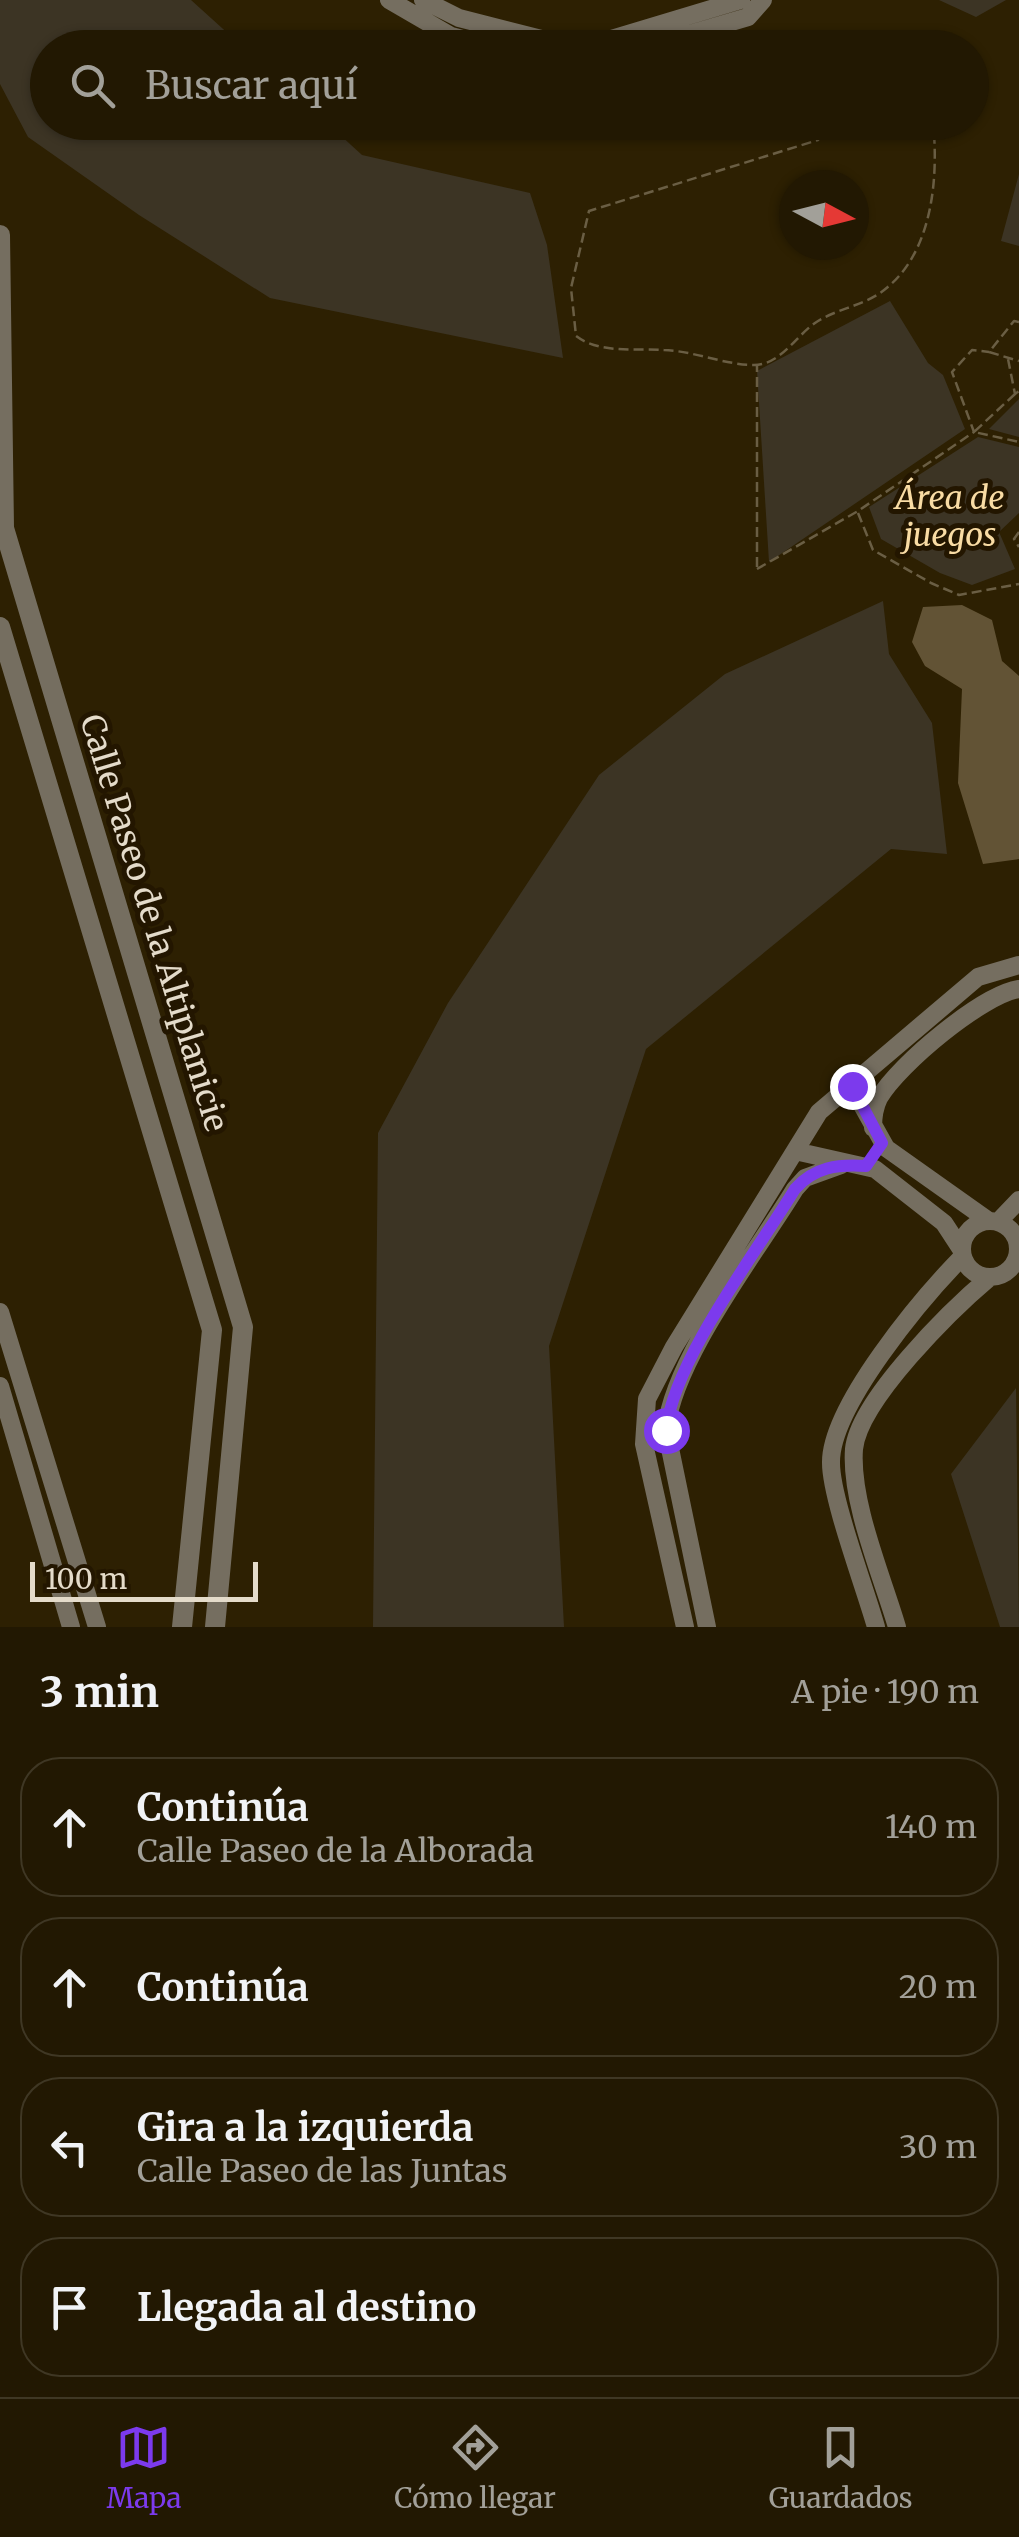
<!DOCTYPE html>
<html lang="es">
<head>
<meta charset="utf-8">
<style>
  body { margin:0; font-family:Merriweather,serif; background:#2e2511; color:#f1f3f6 }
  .compass { position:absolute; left:779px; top:170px; width:90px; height:90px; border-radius:50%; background:#221802; box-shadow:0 2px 8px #0004; rotate:97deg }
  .scale { position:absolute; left:30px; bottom:25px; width:228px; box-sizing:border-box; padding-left:10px; border:5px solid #e4dbca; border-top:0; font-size:28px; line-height:35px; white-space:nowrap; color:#e4dbca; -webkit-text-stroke:8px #231600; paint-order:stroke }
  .stop { position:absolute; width:30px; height:30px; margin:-22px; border:8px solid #7c3aed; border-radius:50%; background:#fff }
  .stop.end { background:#7c3aed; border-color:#fff; box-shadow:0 2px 10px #0008 }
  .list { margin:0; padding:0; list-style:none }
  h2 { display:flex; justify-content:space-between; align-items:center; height:130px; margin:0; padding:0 40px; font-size:42px }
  h2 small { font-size:32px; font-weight:400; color:#a2a099 }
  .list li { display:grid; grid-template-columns:65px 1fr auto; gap:30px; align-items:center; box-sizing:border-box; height:140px; margin:0 20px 20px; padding:0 20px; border:2px solid #3f3724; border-radius:40px }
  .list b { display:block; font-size:38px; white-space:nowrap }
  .list p { margin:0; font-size:32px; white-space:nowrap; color:#a2a099 }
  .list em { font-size:32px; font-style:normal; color:#a2a099 }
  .icon { flex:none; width:55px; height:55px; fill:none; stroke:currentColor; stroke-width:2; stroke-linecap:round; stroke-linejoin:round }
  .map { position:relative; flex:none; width:1019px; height:1627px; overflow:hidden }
  .search { position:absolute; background:#221802; box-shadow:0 2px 8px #0004; left:30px; right:30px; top:30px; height:110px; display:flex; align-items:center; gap:25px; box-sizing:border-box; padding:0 35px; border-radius:55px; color:#a2a099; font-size:38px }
  .sheet { height:770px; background:#221802 }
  nav { display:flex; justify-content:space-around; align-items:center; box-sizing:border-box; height:140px; border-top:2px solid #3f3724; background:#221802; font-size:28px; color:#a2a099 }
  nav a { display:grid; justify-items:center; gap:5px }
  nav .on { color:#7c3aed }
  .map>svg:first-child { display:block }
  .green { fill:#3c3424 }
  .water { fill:#625335 }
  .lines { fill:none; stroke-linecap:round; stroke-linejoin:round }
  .path { stroke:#6a5e44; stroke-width:2.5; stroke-dasharray:10 5; stroke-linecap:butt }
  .minor { stroke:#756e60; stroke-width:18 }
  .tertiary { stroke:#756e60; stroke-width:20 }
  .route { stroke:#7c3aed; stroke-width:12 }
  .labels { text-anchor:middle; stroke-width:10; stroke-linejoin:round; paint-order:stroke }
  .park-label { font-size:32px; font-style:italic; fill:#f9dca4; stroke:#231600 }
  .street-label { font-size:32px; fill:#e4dbca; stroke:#231600 }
</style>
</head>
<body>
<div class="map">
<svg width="1019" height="1627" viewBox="0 0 1019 1627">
  <rect width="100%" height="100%" fill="#2d2002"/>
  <path class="green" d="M 0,0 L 191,0 L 243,47 L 48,48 L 48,122 L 327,123 L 362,155 L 530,193 L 547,245 L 563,358 L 270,298 L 139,215 L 28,137 L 0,84 Z
    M 939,0 L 1006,0 L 976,17 Z
    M 1019,174 L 1019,246 L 1001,241 Z
    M 890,301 L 928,363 L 943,375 L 965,429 L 769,562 L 757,371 Z
    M 1019,399 L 1019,437 L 989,429 Z
    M 978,437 L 1019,447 L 1019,513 L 999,532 L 1015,569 L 972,585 L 940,573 L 881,539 L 869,507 Z
    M 883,601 L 889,654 L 932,723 L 947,854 L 891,849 L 646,1049 L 549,1346 L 564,1627 L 373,1627 L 378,1133 L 448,1003 L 599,775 L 725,674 Z
    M 1016,1388 L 1019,1627 L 1000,1627 L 951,1474 Z"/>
  <path class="water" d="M 962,605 L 992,620 L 1002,661 L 1019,676 L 1019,859 L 983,864 L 958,783 L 962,689 L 925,666 L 912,642 L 923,607 Z"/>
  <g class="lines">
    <path class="path" d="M 832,122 L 818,140 L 589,211 L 571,288 L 576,336 C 600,354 635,348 664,350 C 694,351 725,365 754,365 C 780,365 796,336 815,323 C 834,310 857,307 877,295 C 932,260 939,181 933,122
      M 1019,322 L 1014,321 L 989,352 L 1019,361
      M 1008,359 L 1015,394 L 1019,391
      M 1015,394 L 974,432 L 1019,442
      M 858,513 L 873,550 L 931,583 L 959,595 L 1019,584
      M 1019,532 L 1014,539 L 1019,547
      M 757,567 L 757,366
      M 757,569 L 858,511 L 974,432 L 952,372 L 972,350 L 989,352"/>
    <path class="minor" d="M 389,0 L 451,36 L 496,48
      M 423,0 L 459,18 L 577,48
      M 581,48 L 741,0
      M 643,48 L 748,17 L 763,0
      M 852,1087 L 886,1148 L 989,1221
      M 873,1128 C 873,1117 874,1108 879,1098 C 899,1064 982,995 1019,989
      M 795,1151 L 875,1169 L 944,1223 L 961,1249
      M962 1249a28 28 0 1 1 56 0a28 28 0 1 1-56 0Z
      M 998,1222 L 1019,1200
      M 0,1312 L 97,1627
      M 0,1386 L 71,1627
      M 685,1627 L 644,1444 L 647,1399 L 674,1347 L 819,1112 L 978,977 L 1019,965
      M 707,1627 L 666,1429 C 674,1358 756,1253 795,1189 L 805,1178 L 841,1165
      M 876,1627 C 865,1588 831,1498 831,1463 C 830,1407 922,1298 962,1257
      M 897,1627 C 882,1576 850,1502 854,1449 C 859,1400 952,1309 990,1277"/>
    <path class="tertiary" d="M 0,235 L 4,528 L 243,1327 L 215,1627
      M 0,627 L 212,1330 L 182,1627"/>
  </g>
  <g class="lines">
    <path class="route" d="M 666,1430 C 675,1358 756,1253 795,1189 C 814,1167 838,1164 866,1166 L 882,1143 L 852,1086"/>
  </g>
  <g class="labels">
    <g class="park-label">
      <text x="950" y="509">Área de<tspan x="950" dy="37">juegos</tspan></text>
    </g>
    <g class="street-label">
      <text transform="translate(154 923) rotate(73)" y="11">Calle Paseo de la Altiplanicie</text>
    </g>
  </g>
</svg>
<svg class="compass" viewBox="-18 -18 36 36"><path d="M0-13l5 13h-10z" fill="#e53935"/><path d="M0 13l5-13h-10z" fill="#a2a099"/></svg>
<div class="scale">100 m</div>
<div class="stop" style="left:666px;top:1430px"></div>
<div class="stop end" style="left:852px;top:1086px"></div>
<div class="search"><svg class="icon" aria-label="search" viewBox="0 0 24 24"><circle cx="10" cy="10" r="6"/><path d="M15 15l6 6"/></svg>Buscar aquí</div>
</div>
<section class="sheet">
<h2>3 min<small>A pie · 190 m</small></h2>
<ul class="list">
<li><svg class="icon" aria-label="ahead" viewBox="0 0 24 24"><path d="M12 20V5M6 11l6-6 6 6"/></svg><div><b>Continúa</b><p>Calle Paseo de la Alborada</p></div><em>140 m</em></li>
<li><svg class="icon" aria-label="ahead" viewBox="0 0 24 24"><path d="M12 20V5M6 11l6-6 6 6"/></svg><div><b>Continúa</b></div><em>20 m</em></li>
<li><svg class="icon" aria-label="left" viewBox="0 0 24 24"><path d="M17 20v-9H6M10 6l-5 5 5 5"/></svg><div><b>Gira a la izquierda</b><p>Calle Paseo de las Juntas</p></div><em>30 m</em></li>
<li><svg class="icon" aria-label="arrive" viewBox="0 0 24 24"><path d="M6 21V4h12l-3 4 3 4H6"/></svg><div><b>Llegada al destino</b></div></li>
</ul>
</section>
<nav>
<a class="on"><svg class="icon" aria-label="map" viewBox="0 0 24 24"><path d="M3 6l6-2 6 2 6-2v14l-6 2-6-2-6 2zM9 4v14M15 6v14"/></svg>Mapa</a>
<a><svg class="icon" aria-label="directions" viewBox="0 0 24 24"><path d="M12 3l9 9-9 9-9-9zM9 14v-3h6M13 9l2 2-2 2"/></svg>Cómo llegar</a>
<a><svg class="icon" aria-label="saved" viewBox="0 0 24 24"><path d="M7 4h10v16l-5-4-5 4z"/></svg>Guardados</a>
</nav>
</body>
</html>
